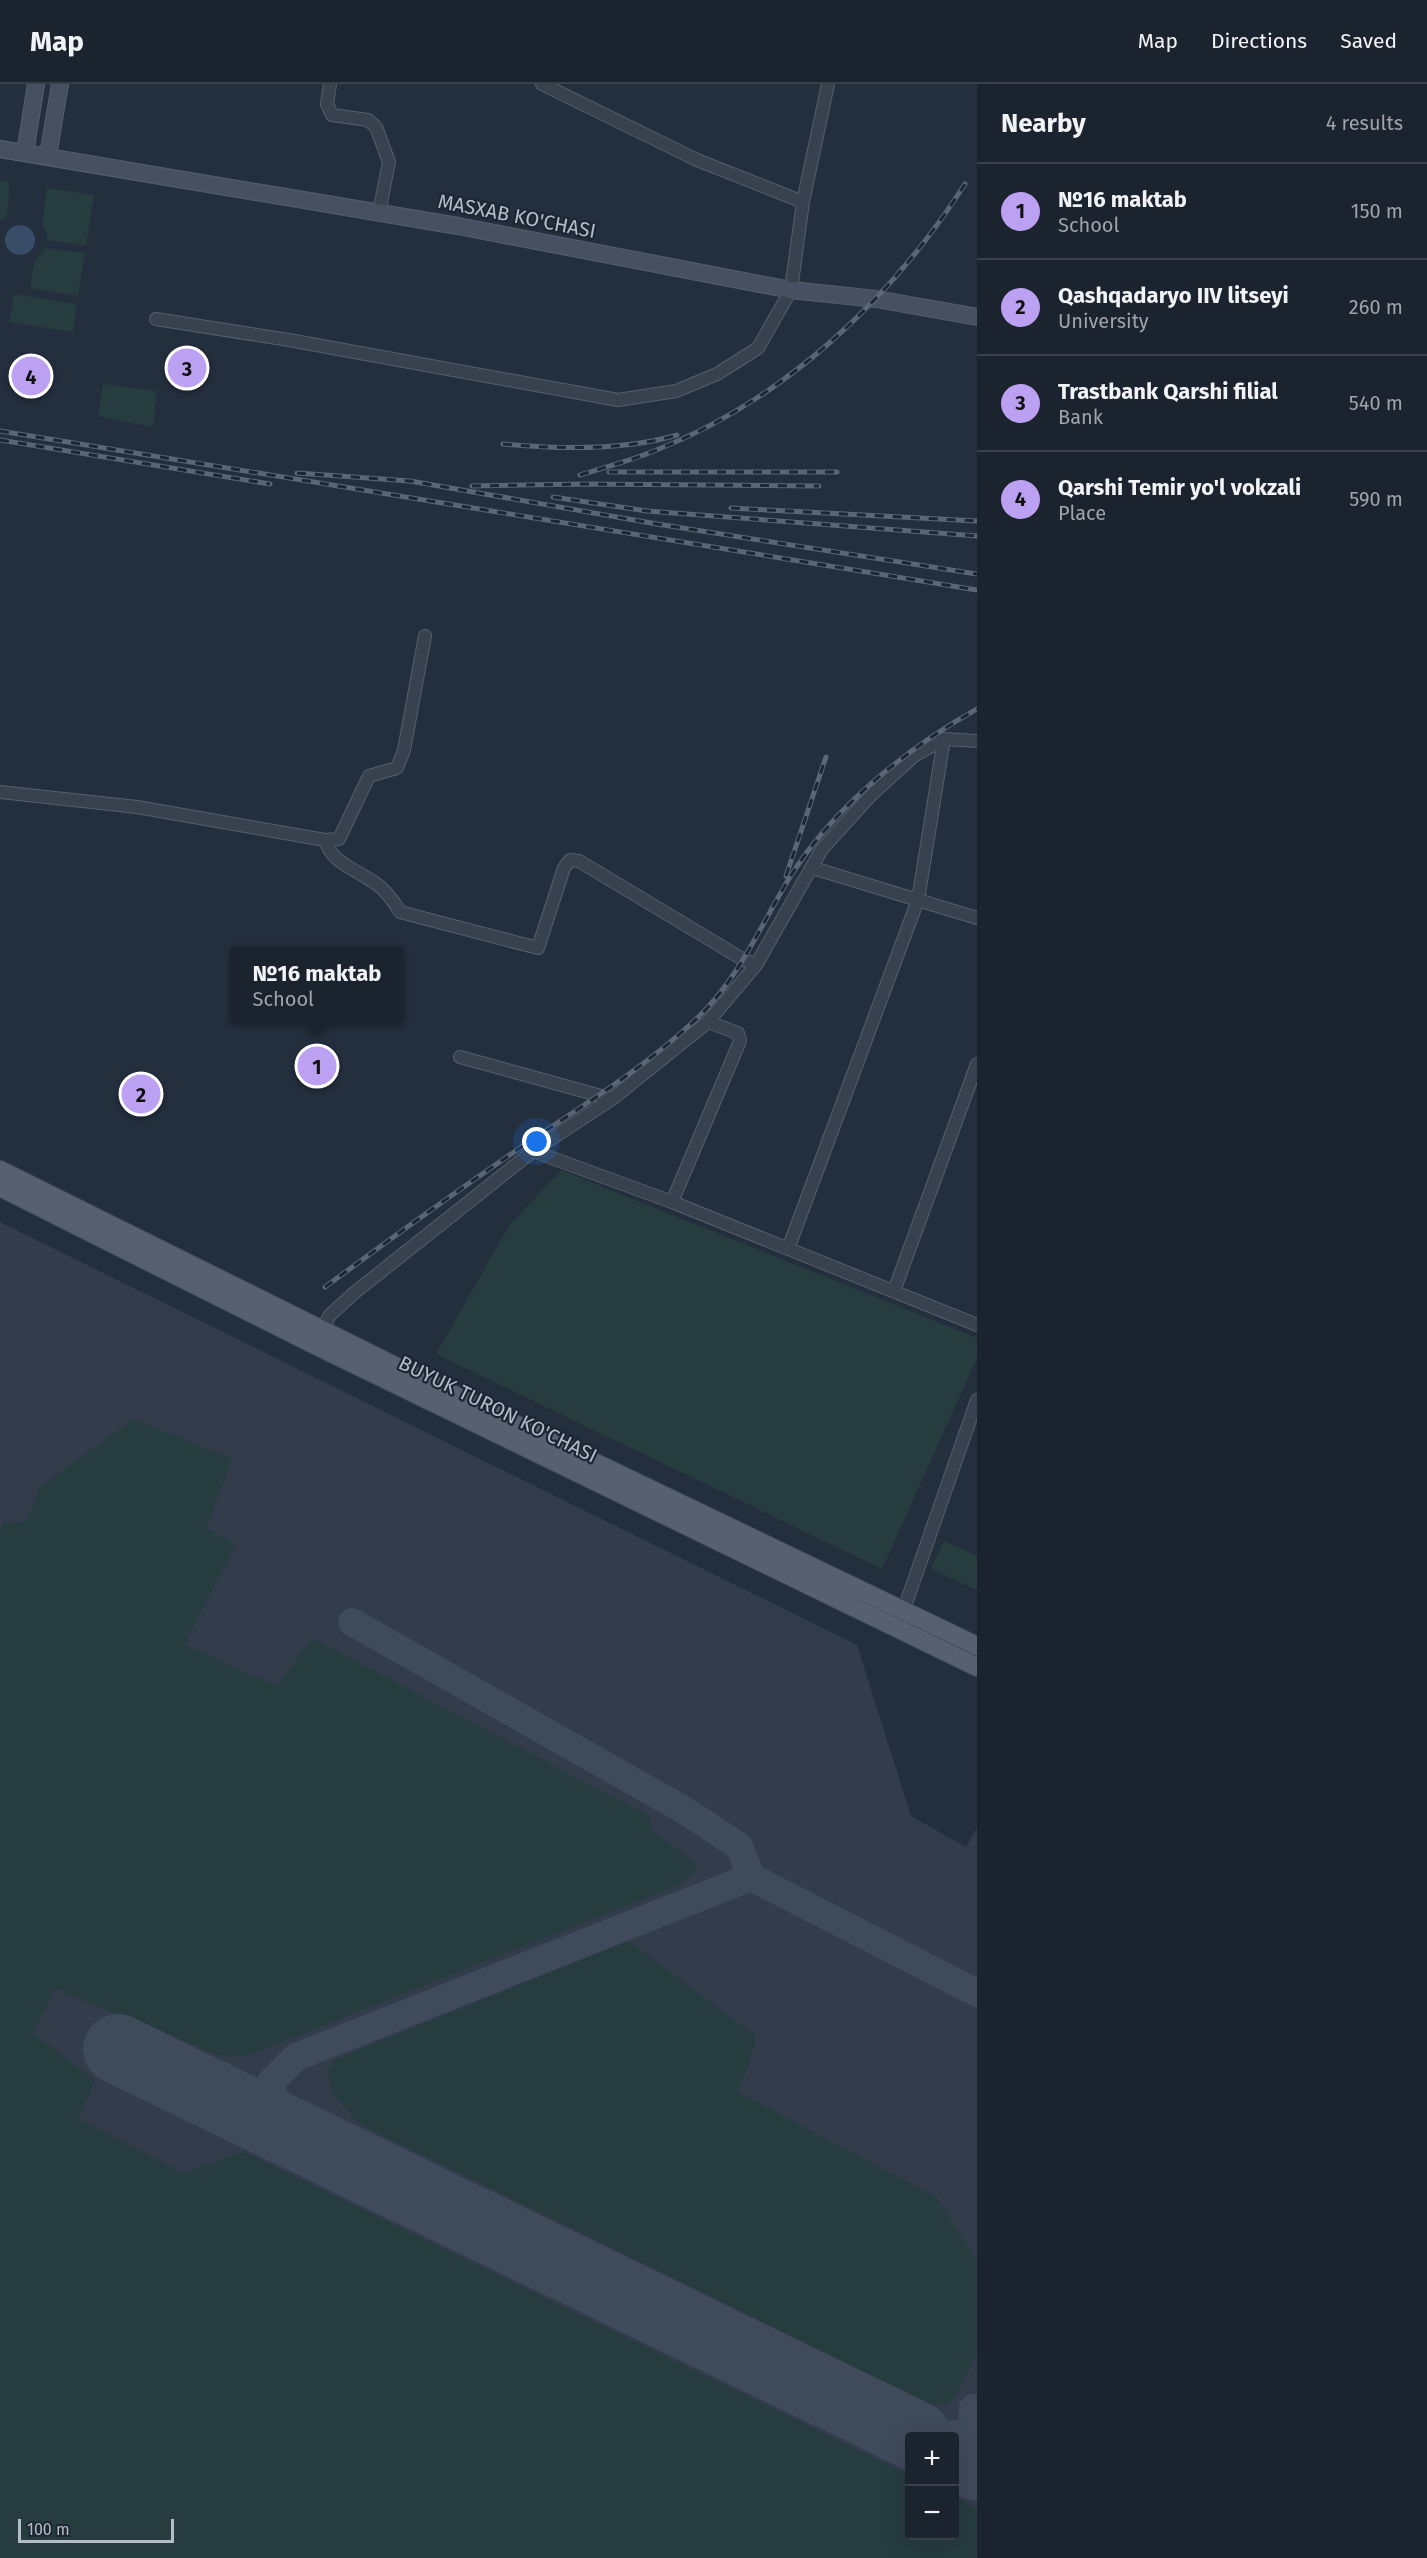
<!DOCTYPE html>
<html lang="en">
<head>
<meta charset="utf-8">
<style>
  body { margin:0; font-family:"Fira Sans",sans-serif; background:#282f3a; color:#f1f3f6 }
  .controls { position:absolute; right:18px; bottom:18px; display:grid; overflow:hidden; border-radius:6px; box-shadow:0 6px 24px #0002 }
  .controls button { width:54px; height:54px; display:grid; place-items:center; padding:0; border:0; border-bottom:2px solid #39404a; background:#1b232e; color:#f1f3f6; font:30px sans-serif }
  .scale { position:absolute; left:18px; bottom:15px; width:156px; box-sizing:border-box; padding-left:6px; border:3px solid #b4bcc9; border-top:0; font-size:16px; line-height:21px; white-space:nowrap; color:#b4bcc9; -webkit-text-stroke:4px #1d2633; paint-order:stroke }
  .you { position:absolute; left:537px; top:1058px; width:21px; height:21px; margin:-15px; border:4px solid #fff; border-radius:50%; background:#1a73e8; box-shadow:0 0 0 9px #1a73e833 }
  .badge { display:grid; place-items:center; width:39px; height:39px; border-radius:50%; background:#bca0f2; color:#111; font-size:20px; font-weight:700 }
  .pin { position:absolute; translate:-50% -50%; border:3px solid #fff; box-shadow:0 2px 6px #0006 }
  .popup { position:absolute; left:230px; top:862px; width:174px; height:78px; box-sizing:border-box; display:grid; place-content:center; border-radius:6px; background:#1b232e; filter:drop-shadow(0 2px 4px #0005); font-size:20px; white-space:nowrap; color:#a0a4aa }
  .popup b { font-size:22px; color:#f1f3f6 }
  .popup::after { content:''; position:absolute; left:50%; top:100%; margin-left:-12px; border:12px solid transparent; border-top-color:#1b232e }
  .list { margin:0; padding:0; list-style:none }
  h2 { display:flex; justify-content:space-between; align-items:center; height:78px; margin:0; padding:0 24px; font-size:26px }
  h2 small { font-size:20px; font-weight:400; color:#a0a4aa }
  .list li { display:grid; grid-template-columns:39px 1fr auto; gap:18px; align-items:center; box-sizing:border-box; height:96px; padding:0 24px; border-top:2px solid #39404a }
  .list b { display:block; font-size:22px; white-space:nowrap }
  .list p { margin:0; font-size:20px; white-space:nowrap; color:#a0a4aa }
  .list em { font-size:20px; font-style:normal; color:#a0a4aa }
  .map { position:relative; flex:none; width:977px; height:2474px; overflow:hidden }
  header { display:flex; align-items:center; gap:36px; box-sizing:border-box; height:84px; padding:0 30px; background:#1b232e; border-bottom:2px solid #39404a }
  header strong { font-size:28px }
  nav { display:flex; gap:33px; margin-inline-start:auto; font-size:21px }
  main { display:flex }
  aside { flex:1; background:#1b232e }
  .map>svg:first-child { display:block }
  .airport { fill:#323c4b; fill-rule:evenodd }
  .green { fill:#263c3f }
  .water { fill:#394c67 }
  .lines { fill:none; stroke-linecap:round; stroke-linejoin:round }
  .taxiway { stroke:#3f4a5a; stroke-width:28 }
  .runway { stroke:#3f4a5a; stroke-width:70 }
  .street-casing { stroke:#565f6c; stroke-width:14 }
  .secondary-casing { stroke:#565f6c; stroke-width:18 }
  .primary-casing { stroke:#414a57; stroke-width:20 }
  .street { stroke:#38414e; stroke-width:12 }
  .secondary { stroke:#465061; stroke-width:16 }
  .primary { stroke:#56606e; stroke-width:18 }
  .rail-casing { stroke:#5a6575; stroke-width:5 }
  .rail { stroke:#1d2633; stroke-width:3; stroke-dasharray:9; stroke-linecap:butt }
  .labels { text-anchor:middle; stroke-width:4.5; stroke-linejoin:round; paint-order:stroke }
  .street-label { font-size:20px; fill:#b4bcc9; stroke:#1d2633 }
</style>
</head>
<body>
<header>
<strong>Map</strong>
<nav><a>Map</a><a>Directions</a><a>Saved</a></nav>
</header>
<main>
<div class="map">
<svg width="977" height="2474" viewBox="0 0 977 2474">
  <rect width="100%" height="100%" fill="#242f3e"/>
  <path class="airport" d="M 0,1138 L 857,1561 L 911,1732 L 966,1763 L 977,1743 L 977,2474 L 0,2474 ZM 910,2352 L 954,2352 L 954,2452 L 910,2452 Z"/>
  <path class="green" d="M 0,96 L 10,98 L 7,132 L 0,137 Z
    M 47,104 L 94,111 L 86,162 L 47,156 L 46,148 L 42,140 Z
    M 46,164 L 85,169 L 78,212 L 30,204 L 34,179 Z
    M 14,210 L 77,220 L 73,248 L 9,238 Z
    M 103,300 L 157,307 L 153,343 L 98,332 Z
    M 561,1086 L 977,1254 L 977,1274 L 882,1485 L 436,1270 L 509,1142 Z
    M 133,1335 L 232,1375 L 206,1444 L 236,1460 L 184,1561 L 277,1602 L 312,1554 L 649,1732 L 651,1746 L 686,1772 L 697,1784 L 680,1800 L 249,1971 L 231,1973 L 215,1970 L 56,1905 L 33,1949 L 95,1996 L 78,2035 L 184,2089 L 244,2068 L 909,2391 L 910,2452 L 954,2452 L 955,2413 L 977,2424 L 977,2474 L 0,2474 L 0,1449 L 4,1439 L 26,1438 L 40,1403 Z
    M 944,1457 L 977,1472 L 977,1506 L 931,1485 Z
    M 629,1857 L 755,1952 L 755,1961 L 738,2008 L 936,2113 L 977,2177 L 977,2269 L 955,2314 L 943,2321 L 930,2320 L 360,2040 C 346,2025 313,1994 336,1975 Z"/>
  <path class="water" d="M5 156a15 15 0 1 1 30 0a15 15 0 1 1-30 0Z"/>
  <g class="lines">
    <path class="taxiway" d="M 352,1538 L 684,1726 L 739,1762 L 751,1793 L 977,1909
      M 294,2050 L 276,2025 L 271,1998 L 296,1973 L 751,1793
      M 973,2324 L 970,2365 L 977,2378"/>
    <path class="runway" d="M 118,1965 L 916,2352
      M 954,2371 L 977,2382"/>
    <g class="street-casing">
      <path id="street" d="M 330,0 L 327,20 L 332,31 L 368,36 L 376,43 L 389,78 L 379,129
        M 542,0 L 697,76 L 803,118
        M 156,235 L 289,256 L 618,316 L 676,307 L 717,290 L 758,264 L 791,206 L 803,118 L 828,0
        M 0,708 L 137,723 L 325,756 L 339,755 L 369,692 L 397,684 L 404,666 L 425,552
        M 325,756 C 332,780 356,785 375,799 C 386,806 393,816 400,828 L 538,864 L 564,784 L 570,776 L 579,777 L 744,876 L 756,881
        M 813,784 L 977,834
        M 460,973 L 612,1015
        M 533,1067 L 672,1118 L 977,1241
        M 672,1118 L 740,957 L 738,949 L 708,938
        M 788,1165 L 918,816 L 944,655
        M 894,1207 L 977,980
        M 319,1250 L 330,1231 L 354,1209 L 533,1067 L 612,1015 L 708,938 L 756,881 L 822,765 L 872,710 L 914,672 L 944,655 L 977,657
        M 903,1528 L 977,1316"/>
    </g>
    <g class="secondary-casing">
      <path id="secondary" d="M 0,65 L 458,142 L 791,206 L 876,215 L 977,233
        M 25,69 L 36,0
        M 48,72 L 60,0"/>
    </g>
    <g class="primary-casing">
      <path id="primary" d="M 0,1086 L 425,1297 L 977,1562
        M 0,1103 L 313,1260 L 977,1583"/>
    </g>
    <use href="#street" class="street"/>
    <use href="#secondary" class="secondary"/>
    <use href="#primary" class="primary"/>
    <g class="rail-casing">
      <path id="rail" d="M 0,347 L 977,506
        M 0,356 L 270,400
        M 503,360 C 557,365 624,367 677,351
        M 609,388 L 837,388
        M 297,389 L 410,397 L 657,440 L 977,490
        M 580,391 C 605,383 630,377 654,367 C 783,317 891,216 965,100
        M 472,402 L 583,400 L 819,402
        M 553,413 L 647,427 L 977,452
        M 731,424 L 977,437
        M 786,792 L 826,673
        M 325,1203 C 389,1156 454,1109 520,1064 C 579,1024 640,987 692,939 C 737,899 759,844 790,793 C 834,723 906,665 977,625"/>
    </g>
    <use href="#rail" class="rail"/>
  </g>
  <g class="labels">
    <g class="street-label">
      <text transform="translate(517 132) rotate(11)" y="7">MASXAB KO'CHASI</text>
      <text transform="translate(498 1325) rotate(26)" y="7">BUYUK TURON KO'CHASI</text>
    </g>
  </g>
</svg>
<div class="controls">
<button>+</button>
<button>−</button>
</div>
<div class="scale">100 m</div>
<div class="you"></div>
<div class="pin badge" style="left:317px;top:982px">1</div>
<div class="popup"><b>№16 maktab</b>School</div>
<div class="pin badge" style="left:141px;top:1010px">2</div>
<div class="pin badge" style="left:187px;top:284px">3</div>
<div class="pin badge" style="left:31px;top:292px">4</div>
</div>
<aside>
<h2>Nearby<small>4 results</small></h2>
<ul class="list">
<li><span class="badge">1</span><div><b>№16 maktab</b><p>School</p></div><em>150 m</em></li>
<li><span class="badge">2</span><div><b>Qashqadaryo IIV litseyi</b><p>University</p></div><em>260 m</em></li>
<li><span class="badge">3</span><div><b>Trastbank Qarshi filial</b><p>Bank</p></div><em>540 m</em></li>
<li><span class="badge">4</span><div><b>Qarshi Temir yo'l vokzali</b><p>Place</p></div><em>590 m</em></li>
</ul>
</aside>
</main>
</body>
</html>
